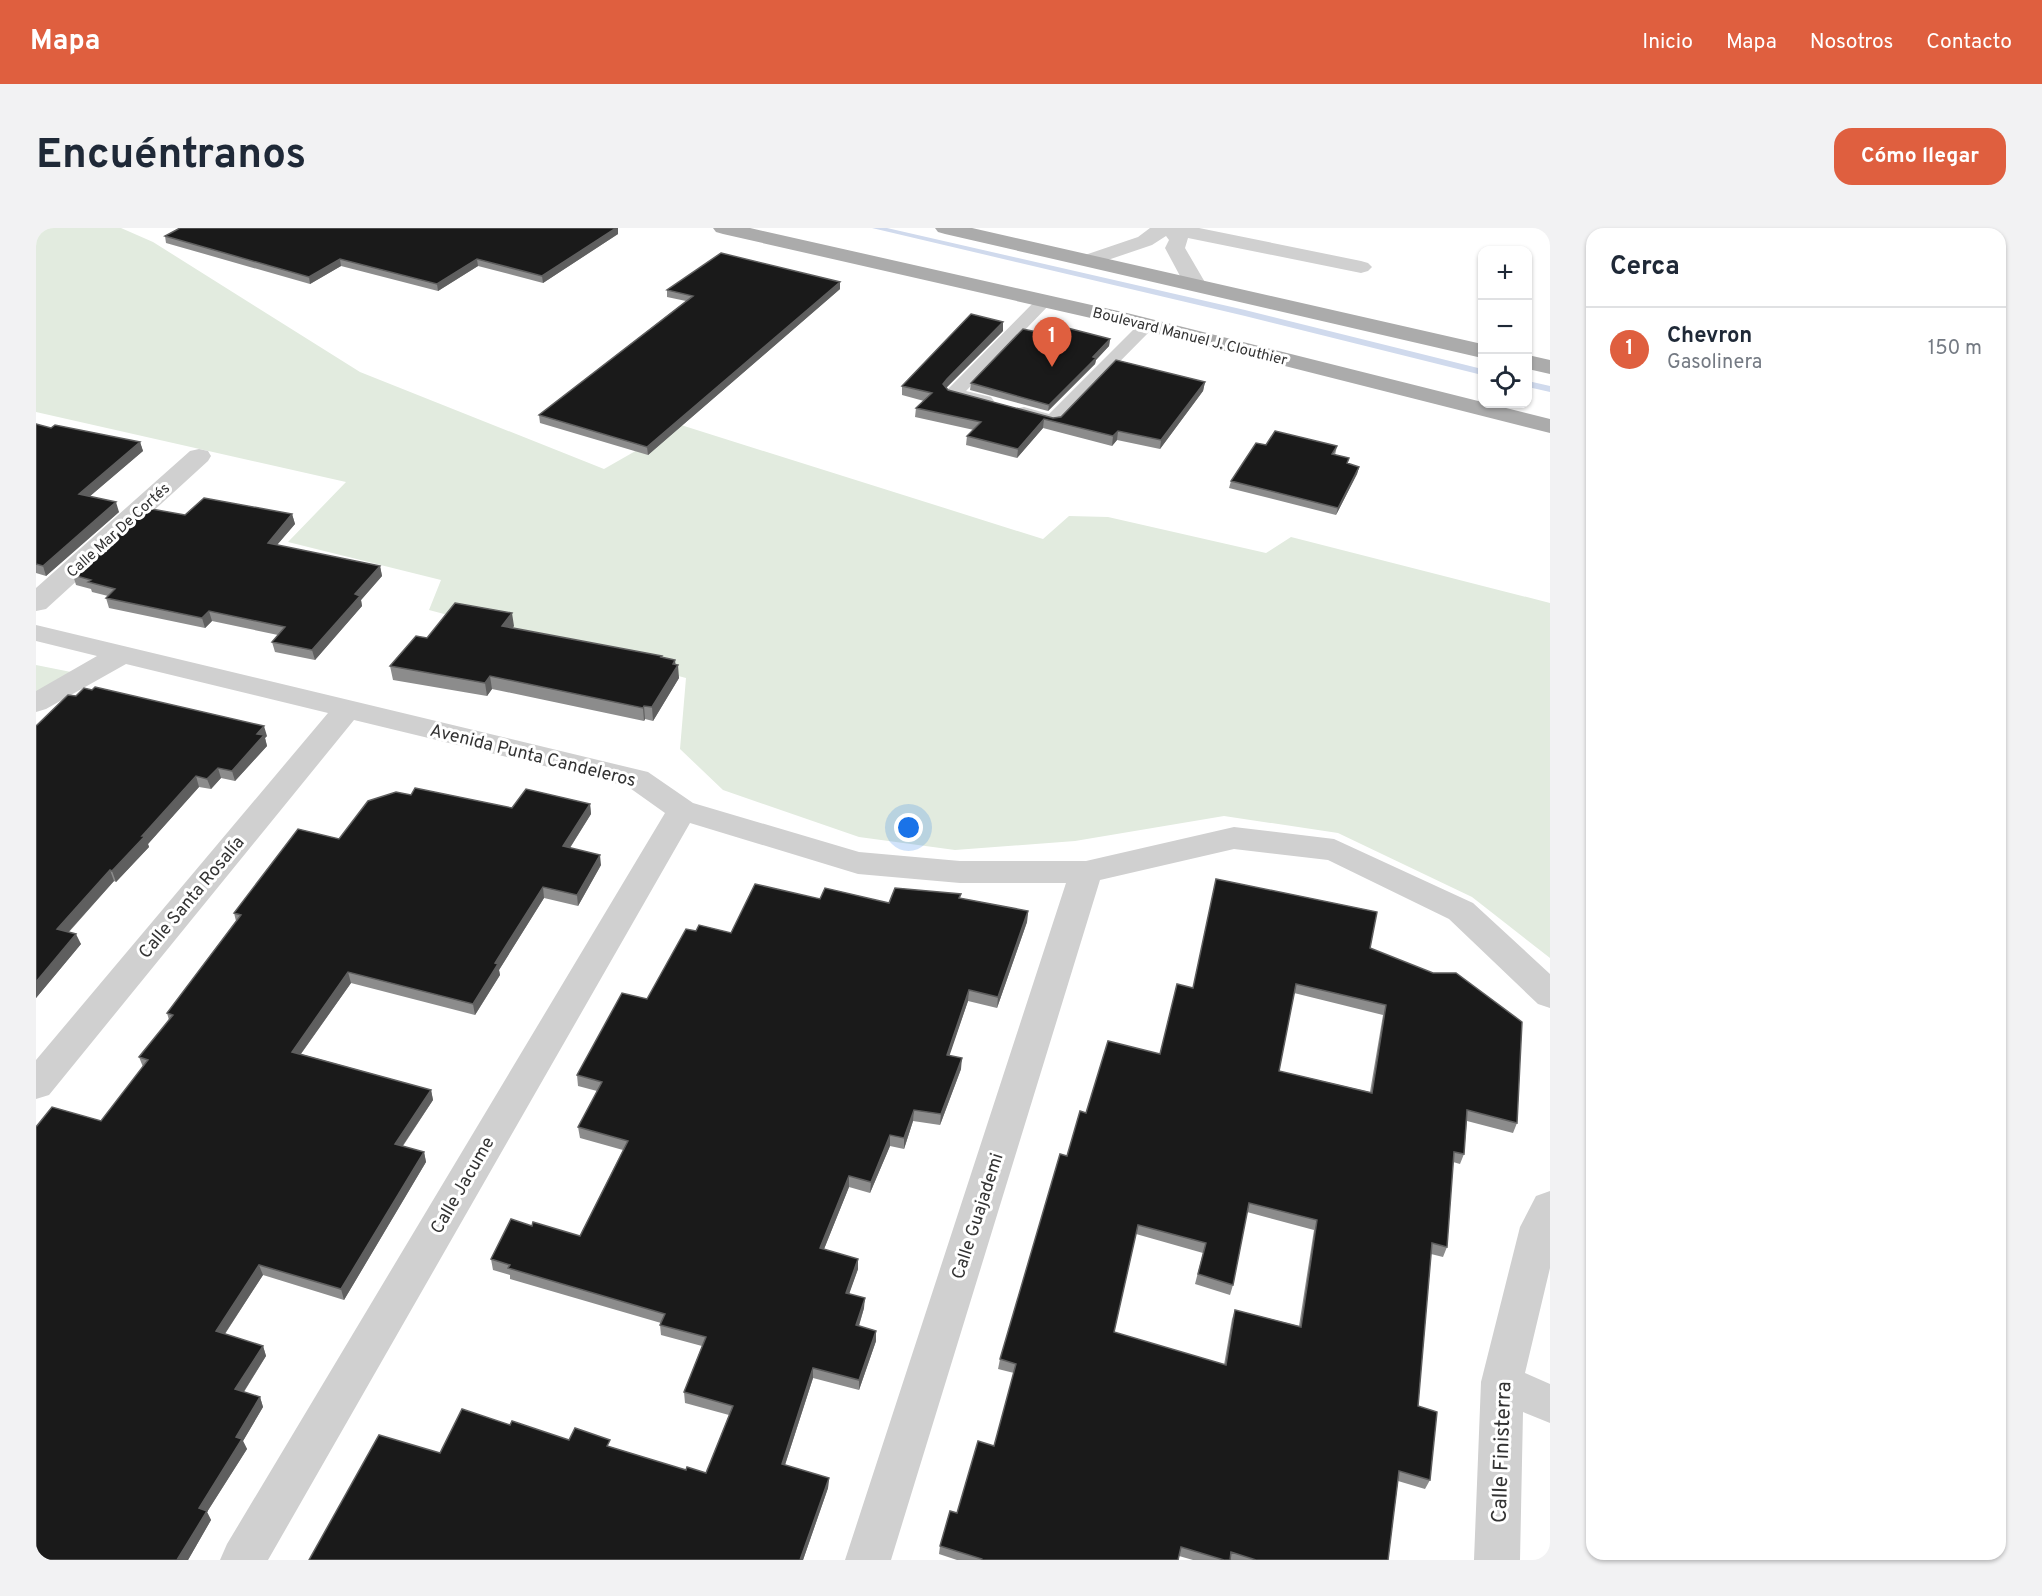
<!DOCTYPE html>
<html lang="es">
<head>
<meta charset="utf-8">
<style>
  body { margin:0; font-family:Overpass,sans-serif; background:#f2f2f3; color:#1f2937 }
  .controls { position:absolute; right:18px; top:18px; display:grid; overflow:hidden; border-radius:12px; box-shadow:0 2px 4px #0004 }
  .controls button { width:54px; height:54px; display:grid; place-items:center; padding:0; border:0; border-bottom:2px solid #e0e1e3; background:#fff; color:#1f2937; font:30px sans-serif }
  .you { position:absolute; left:873px; top:600px; width:21px; height:21px; margin:-15px; border:4px solid #fff; border-radius:50%; background:#1a73e8; box-shadow:0 0 0 9px #1a73e833 }
  .badge { display:grid; place-items:center; width:39px; height:39px; border-radius:50%; background:#df5f3f; color:#fff; font-size:20px; font-weight:700 }
  .pin { position:absolute; translate:-50% -50px; filter:drop-shadow(0 2px 3px #0008) }
  .pin::after { content:''; position:absolute; top:32px; width:21px; height:18px; background:inherit; clip-path:polygon(0 0,100% 0,50% 100%) }
  .list { margin:0; padding:0; list-style:none }
  h2 { display:flex; justify-content:space-between; align-items:center; height:78px; margin:0; padding:0 24px; font-size:26px }
  h2 small { font-size:20px; font-weight:400; color:#747a83 }
  .list li { display:grid; grid-template-columns:39px 1fr auto; gap:18px; align-items:center; box-sizing:border-box; height:84px; padding:0 24px; border-top:2px solid #e0e1e3 }
  .list b { display:block; font-size:22px; white-space:nowrap }
  .list p { margin:0; font-size:20px; white-space:nowrap; color:#747a83 }
  .list em { font-size:20px; font-style:normal; color:#747a83 }
  .icon { flex:none; width:33px; height:33px; fill:none; stroke:currentColor; stroke-width:2; stroke-linecap:round; stroke-linejoin:round }
  .map { position:relative; flex:none; width:1514px; height:1332px; overflow:hidden; border-radius:18px }
  header { display:flex; align-items:center; gap:36px; box-sizing:border-box; height:84px; padding:0 30px; background:#df5f3f; color:#fff }
  header strong { font-size:28px }
  nav { display:flex; gap:33px; margin-inline-start:auto; font-size:21px }
  .intro { display:flex; align-items:center; justify-content:space-between; box-sizing:border-box; height:144px; padding:0 36px }
  h1 { margin:0; font-size:42px }
  .button { padding:15px 27px; border-radius:18px; background:#df5f3f; color:#fff; font-size:21px; font-weight:700 }
  main { display:flex; gap:36px; padding:0 36px }
  aside { flex:1; background:#fff; border-radius:18px; box-shadow:0 2px 4px #0004 }
  .map>svg:first-child { display:block }
  .green { fill:#e2ebdf }
  .lines { fill:none; stroke-linecap:round; stroke-linejoin:round }
  .stream { fill:#d0daed; fill-rule:evenodd }
  .lane { fill:#d0d0d0; fill-rule:evenodd }
  .street { fill:#d0d0d0; fill-rule:evenodd }
  .primary { fill:#ababab; fill-rule:evenodd }
  .wall { fill:#8c8c8c; fill-rule:evenodd }
  .shaded-wall { fill:#5f5f5f }
  .building { fill:#1a1a1a; stroke:#5f5f5f; stroke-width:1.5; fill-rule:evenodd }
  .labels { text-anchor:middle; stroke-width:6; stroke-linejoin:round; paint-order:stroke }
  .far-street-label { font-size:15px; fill:#333; stroke:#fff }
  .street-label { font-size:18px; fill:#333; stroke:#fff }
  .near-street-label { font-size:21px; fill:#333; stroke:#fff }
</style>
</head>
<body>
<header>
<strong>Mapa</strong>
<nav><a>Inicio</a><a>Mapa</a><a>Nosotros</a><a>Contacto</a></nav>
</header>
<div class="intro"><h1>Encuéntranos</h1><a class="button">Cómo llegar</a></div>
<main>
<div class="map">
<svg width="1514" height="1332" viewBox="0 0 1514 1332">
  <rect width="100%" height="100%" fill="#fff"/>
  <path class="green" d="M 0,0 L 85,0 L 117,14 L 324,144 L 568,241 L 645,197 L 1007,311 L 1033,288 L 1072,289 L 1230,325 L 1255,309 L 1514,375 L 1514,730 L 1436,669 L 1302,605 L 1188,588 L 1039,613 L 919,622 L 823,609 L 687,562 L 644,521 L 650,450 L 393,382 L 405,352 L 252,314 L 310,254 L 0,184 Z
    M 0,437 L 35,444 L 0,464 Z"/>
  <g class="lines">
    <path class="stream" d="M 836,0 L 851,0 L 1209,82 L 1446,141 L 1446,147 L 1209,88 Z
      M 1492,153 L 1514,158 L 1514,164 L 1492,159 Z"/>
    <path class="lane" d="M 1008,68 L 1014,70 L 1016,73 L 1014,76 L 930,163 L 955,169 L 958,173 L 955,177 L 949,178 L 912,169 L 909,165 L 912,161 L 1002,70 Z
      M 1111,92 L 1117,94 L 1119,97 L 1117,100 L 1022,196 L 1016,197 L 982,188 L 979,184 L 982,180 L 988,179 L 1013,186 L 1105,94 Z"/>
    <path class="street" d="M 1114,0 L 1163,0 L 1325,33 L 1332,35 L 1336,39 L 1332,43 L 1325,45 L 1152,10 L 1149,20 L 1170,56 L 1167,61 L 1151,61 L 1129,20 L 1133,12 L 1130,8 L 1116,17 L 1060,36 L 1046,36 L 1043,32 L 1046,28 L 1102,9 Z
      M 163,221 L 172,223 L 175,228 L 172,233 L 10,381 L 0,383 L 0,360 L 154,223 Z
      M 0,397 L 612,544 L 657,575 L 823,624 L 924,633 L 1050,633 L 1198,599 L 1298,611 L 1437,675 L 1514,746 L 1514,780 L 1502,776 L 1413,691 L 1292,632 L 1198,621 L 1064,652 L 855,1332 L 809,1332 L 1030,655 L 924,655 L 822,646 L 654,595 L 232,1332 L 184,1332 L 191,1316 L 629,585 L 591,558 L 318,492 L 13,867 L 0,871 L 0,832 L 292,485 L 90,436 L 10,481 L 0,484 L 0,463 L 61,428 L 0,413 Z
      M 1514,963 L 1514,1040 L 1489,1145 L 1514,1156 L 1514,1195 L 1487,1184 L 1484,1332 L 1438,1332 L 1445,1154 L 1484,999 L 1500,968 Z"/>
    <path class="primary" d="M 677,0 L 714,0 L 1091,85 L 1514,191 L 1514,205 L 1090,98 L 687,6 L 680,4 Z
      M 899,0 L 936,0 L 1446,116 L 1446,130 L 909,6 L 902,4 Z
      M 1492,127 L 1514,132 L 1514,146 L 1492,141 Z"/>
  </g>
  <path class="wall" d="M 144,0 L 582,0 L 582,6 L 507,55 L 442,38 L 402,63 L 305,38 L 274,56 L 130,15 L 129,8 Z
    M 804,61 L 612,227 L 504,195 L 503,187 L 650,73 L 631,69 L 631,62 Z
    M 967,103 L 910,160 L 912,162 L 1017,190 L 1169,154 L 1167,163 L 1124,221 L 1081,212 L 1076,218 L 1007,200 L 981,230 L 930,217 L 931,208 L 938,202 L 879,189 L 880,180 L 888,173 L 866,167 L 866,158 Z
    M 1006,105 L 1074,111 L 1073,118 L 1060,132 L 1059,136 L 1012,183 L 934,162 L 935,155 Z
    M 0,196 L 15,200 L 104,214 L 107,223 L 54,268 L 83,284 L 10,348 L 0,345 Z
    M 1230,217 L 1301,218 L 1299,227 L 1312,236 L 1323,239 L 1321,246 L 1300,287 L 1193,260 L 1195,253 Z
    M 256,286 L 259,296 L 241,317 L 344,338 L 346,348 L 325,372 L 326,378 L 279,432 L 239,424 L 236,414 L 242,407 L 176,393 L 169,400 L 73,380 L 70,370 L 72,368 L 56,364 L 55,361 L 40,357 L 37,347 L 149,287 Z
    M 478,398 L 476,400 L 626,430 L 639,436 L 643,450 L 617,493 L 609,491 L 608,493 L 456,461 L 451,468 L 357,452 L 354,438 L 391,410 Z
    M 0,498 L 231,508 L 229,510 L 231,518 L 199,553 L 185,550 L 175,561 L 163,559 L 112,616 L 113,619 L 80,654 L 78,653 L 33,704 L 45,716 L 0,770 Z
    M 375,567 L 476,580 L 554,576 L 555,586 L 534,620 L 565,637 L 542,678 L 508,670 L 463,742 L 464,747 L 439,787 L 315,755 L 265,826 L 395,862 L 397,872 L 367,918 L 388,924 L 390,934 L 308,1072 L 227,1047 L 189,1106 L 227,1118 L 230,1128 L 208,1164 L 224,1169 L 227,1179 L 207,1213 L 211,1221 L 171,1284 L 175,1292 L 152,1332 L 0,1332 L 65,893 L 107,839 L 103,829 L 133,792 L 131,785 L 200,693 L 198,685 L 303,611 Z
    M 925,666 L 924,670 L 992,683 L 991,694 L 961,780 L 932,773 L 913,827 L 925,841 L 904,897 L 877,893 L 868,921 L 854,918 L 834,965 L 813,959 L 788,1021 L 822,1041 L 813,1065 L 828,1080 L 823,1098 L 840,1103 L 840,1113 L 823,1162 L 777,1150 L 749,1237 L 793,1250 L 792,1260 L 767,1332 L 273,1332 L 404,1225 L 474,1197 L 533,1212 L 575,1219 L 650,1242 L 670,1245 L 693,1187 L 649,1175 L 648,1164 L 666,1118 L 625,1107 L 624,1097 L 625,1095 L 474,1051 L 474,1047 L 457,1042 L 455,1031 L 496,998 L 544,1008 L 587,922 L 544,910 L 542,899 L 561,863 L 542,858 L 541,847 L 611,771 L 660,703 L 695,705 L 784,671 L 853,675 Z
    M 1334,720 L 1481,895 L 1477,905 L 1431,893 L 1428,926 L 1424,936 L 1417,934 L 1411,1019 L 1407,1029 L 1395,1026 L 1382,1178 L 1394,1252 L 1389,1261 L 1362,1253 L 1352,1332 L 1157,1332 L 1143,1328 L 1142,1332 L 921,1332 L 903,1326 L 904,1318 L 958,1218 L 978,1145 L 962,1141 L 964,1131 L 1031,928 L 1050,885 L 1124,826 L 1157,760 ZM 1258,765 L 1347,787 L 1334,864 L 1243,843 ZM 1211,984 L 1278,1002 L 1263,1098 L 1199,1082 L 1196,1091 L 1188,1137 L 1078,1104 L 1100,1006 L 1167,1025 L 1159,1056 L 1194,1067 L 1197,1057 Z"/>
  <path class="shaded-wall" d="M 580,0 L 582,0 L 582,6 L 507,55 L 506,48 Z
    M 304,31 L 305,38 L 274,56 L 273,49 Z
    M 441,31 L 442,38 L 402,63 L 401,56 Z
    M 804,54 L 804,61 L 612,227 L 611,219 Z
    M 967,94 L 967,103 L 910,160 L 907,156 L 911,151 Z
    M 1074,111 L 1073,118 L 1060,132 L 1059,136 L 1012,183 L 1013,177 Z
    M 1169,154 L 1167,163 L 1124,221 L 1125,212 Z
    M 1008,191 L 1007,200 L 981,230 L 982,221 Z
    M 1082,203 L 1081,212 L 1076,218 L 1077,208 Z
    M 104,214 L 107,223 L 46,275 L 43,266 Z
    M 1323,239 L 1321,246 L 1300,287 L 1302,280 Z
    M 80,274 L 83,284 L 10,348 L 7,338 Z
    M 256,286 L 259,296 L 234,325 L 232,315 Z
    M 344,338 L 346,348 L 325,372 L 326,378 L 279,432 L 276,422 L 319,366 Z
    M 173,383 L 176,393 L 169,400 L 166,390 Z
    M 476,385 L 478,398 L 468,411 L 466,398 Z
    M 639,432 L 640,441 L 642,437 L 643,450 L 617,493 L 616,479 Z
    M 454,448 L 456,461 L 451,468 L 449,455 Z
    M 608,478 L 609,491 L 608,493 L 607,480 Z
    M 228,498 L 231,508 L 229,510 L 231,518 L 199,553 L 196,543 L 221,506 Z
    M 182,540 L 185,550 L 175,561 L 171,551 Z
    M 160,548 L 163,559 L 112,616 L 113,619 L 80,654 L 76,643 L 106,608 Z
    M 554,576 L 555,586 L 528,629 L 527,618 Z
    M 564,627 L 565,637 L 542,678 L 541,667 Z
    M 74,642 L 78,653 L 26,711 L 21,701 Z
    M 507,659 L 508,670 L 463,742 L 464,747 L 439,787 L 437,776 L 459,735 Z
    M 992,683 L 991,694 L 961,780 L 962,769 Z
    M 40,706 L 45,716 L 0,770 L 0,754 Z
    M 312,744 L 315,755 L 259,834 L 256,824 Z
    M 933,762 L 932,773 L 910,838 L 911,827 Z
    M 926,830 L 925,841 L 904,897 L 905,886 Z
    M 395,862 L 397,872 L 361,926 L 359,916 Z
    M 878,882 L 877,893 L 868,921 L 868,910 Z
    M 854,907 L 854,918 L 834,965 L 835,954 Z
    M 388,924 L 390,934 L 308,1072 L 305,1061 Z
    M 813,948 L 813,959 L 784,1031 L 784,1020 Z
    M 822,1031 L 822,1041 L 810,1075 L 810,1065 Z
    M 223,1037 L 227,1047 L 184,1113 L 180,1103 Z
    M 829,1070 L 828,1080 L 820,1107 L 820,1097 Z
    M 840,1103 L 840,1113 L 823,1162 L 823,1152 Z
    M 227,1118 L 230,1128 L 203,1171 L 199,1161 Z
    M 777,1140 L 777,1150 L 746,1246 L 746,1236 Z
    M 224,1169 L 227,1179 L 207,1213 L 211,1221 L 171,1284 L 175,1292 L 152,1332 L 141,1332 L 163,1280 L 200,1209 Z
    M 793,1250 L 792,1260 L 767,1332 L 764,1332 Z"/>
  <path class="building" d="M 144,0 L 580,0 L 506,48 L 441,31 L 401,56 L 304,31 L 273,49 L 129,8 Z
    M 685,25 L 804,54 L 611,219 L 503,187 L 657,68 L 631,62 Z
    M 935,86 L 967,94 L 911,151 L 907,156 L 912,162 L 1017,190 L 1025,189 L 1080,132 L 1169,154 L 1125,212 L 1082,203 L 1077,208 L 1008,191 L 982,221 L 931,208 L 945,194 L 880,180 L 896,165 L 866,158 Z
    M 1016,96 L 1074,111 L 1057,129 L 1060,130 L 1013,177 L 935,155 L 987,101 L 1006,105 Z
    M 0,196 L 15,200 L 19,197 L 104,214 L 43,266 L 80,274 L 7,338 L 0,336 Z
    M 1239,203 L 1301,218 L 1296,226 L 1313,230 L 1311,235 L 1323,239 L 1302,280 L 1195,253 L 1220,215 L 1230,217 Z
    M 168,270 L 256,286 L 232,315 L 344,338 L 319,366 L 324,368 L 276,422 L 236,414 L 249,399 L 173,383 L 166,390 L 70,370 L 79,361 L 52,354 L 55,352 L 37,347 L 110,280 L 149,287 Z
    M 419,375 L 476,385 L 466,398 L 626,428 L 625,429 L 639,432 L 637,436 L 642,437 L 616,479 L 608,478 L 607,480 L 454,448 L 449,455 L 354,438 L 380,408 L 391,410 Z
    M 59,459 L 228,498 L 221,506 L 228,507 L 196,543 L 182,540 L 171,551 L 160,548 L 106,608 L 109,608 L 76,643 L 74,642 L 21,701 L 40,706 L 0,754 L 0,498 L 32,467 L 40,468 L 48,460 L 56,462 Z
    M 379,560 L 476,580 L 490,561 L 554,576 L 527,618 L 564,627 L 541,667 L 507,659 L 459,735 L 462,736 L 437,776 L 312,744 L 256,824 L 395,862 L 359,916 L 388,924 L 305,1061 L 223,1037 L 180,1103 L 227,1118 L 199,1161 L 224,1169 L 200,1209 L 206,1211 L 163,1280 L 171,1283 L 141,1332 L 0,1332 L 0,899 L 16,879 L 65,893 L 112,832 L 103,829 L 137,787 L 131,785 L 205,687 L 198,685 L 262,601 L 303,611 L 332,573 L 360,564 L 375,567 Z
    M 1180,651 L 1341,684 L 1334,720 L 1397,745 L 1420,745 L 1486,794 L 1481,895 L 1431,882 L 1428,926 L 1418,924 L 1411,1019 L 1396,1015 L 1382,1178 L 1401,1184 L 1394,1252 L 1363,1243 L 1352,1332 L 1220,1332 L 1195,1324 L 1194,1332 L 1188,1332 L 1145,1319 L 1142,1332 L 946,1332 L 946,1331 L 904,1318 L 914,1283 L 921,1285 L 942,1213 L 958,1218 L 980,1136 L 964,1131 L 1024,926 L 1031,928 L 1044,883 L 1050,885 L 1072,813 L 1124,826 L 1141,756 L 1157,760 ZM 1260,756 L 1350,777 L 1336,865 L 1243,843 ZM 1213,975 L 1281,992 L 1265,1099 L 1199,1082 L 1190,1137 L 1078,1104 L 1102,997 L 1170,1015 L 1162,1046 L 1197,1057 Z
    M 719,656 L 784,671 L 789,660 L 853,675 L 859,660 L 925,666 L 923,670 L 992,683 L 962,769 L 933,762 L 911,827 L 926,830 L 905,886 L 878,882 L 868,910 L 854,907 L 835,954 L 813,948 L 784,1020 L 822,1031 L 810,1065 L 829,1070 L 820,1097 L 840,1103 L 823,1152 L 777,1140 L 746,1236 L 793,1250 L 764,1332 L 273,1332 L 343,1207 L 404,1225 L 426,1181 L 474,1197 L 476,1193 L 533,1212 L 539,1200 L 574,1212 L 571,1218 L 650,1242 L 651,1239 L 670,1245 L 697,1178 L 648,1164 L 670,1109 L 624,1097 L 629,1086 L 472,1040 L 474,1037 L 455,1031 L 475,991 L 496,998 L 497,994 L 544,1008 L 592,913 L 542,899 L 566,854 L 541,847 L 586,765 L 611,771 L 650,701 L 660,703 L 663,697 L 695,705 Z"/>
  <g class="labels">
    <g class="far-street-label">
      <text transform="translate(1154 108) rotate(14)" y="5">Boulevard Manuel J. Clouthier</text>
      <text transform="translate(82 302) rotate(-42)" y="5">Calle Mar De Cortés</text>
    </g>
    <g class="street-label">
      <text transform="translate(497 527) rotate(14)" y="6">Avenida Punta Candeleros</text>
      <text transform="translate(155 669) rotate(-50)" y="6">Calle Santa Rosalía</text>
      <text transform="translate(426 957) rotate(-60)" y="6">Calle Jacume</text>
      <text transform="translate(941 988) rotate(-72)" y="6">Calle Guajademi</text>
    </g>
    <g class="near-street-label">
      <text transform="translate(1465 1224) rotate(-88)" y="7">Calle Finisterra</text>
    </g>
  </g>
</svg>
<div class="controls">
<button>+</button>
<button>−</button>
<button><svg class="icon" aria-label="locate" viewBox="0 0 24 24"><circle cx="12" cy="12" r="6"/><path d="M12 2v4M12 18v4M2 12h4M18 12h4"/></svg></button>
</div>
<div class="you"></div>
<div class="pin badge" style="left:1016px;top:139px">1</div>
</div>
<aside>
<h2>Cerca<small></small></h2>
<ul class="list">
<li><span class="badge">1</span><div><b>Chevron</b><p>Gasolinera</p></div><em>150 m</em></li>
</ul>
</aside>
</main>
</body>
</html>
